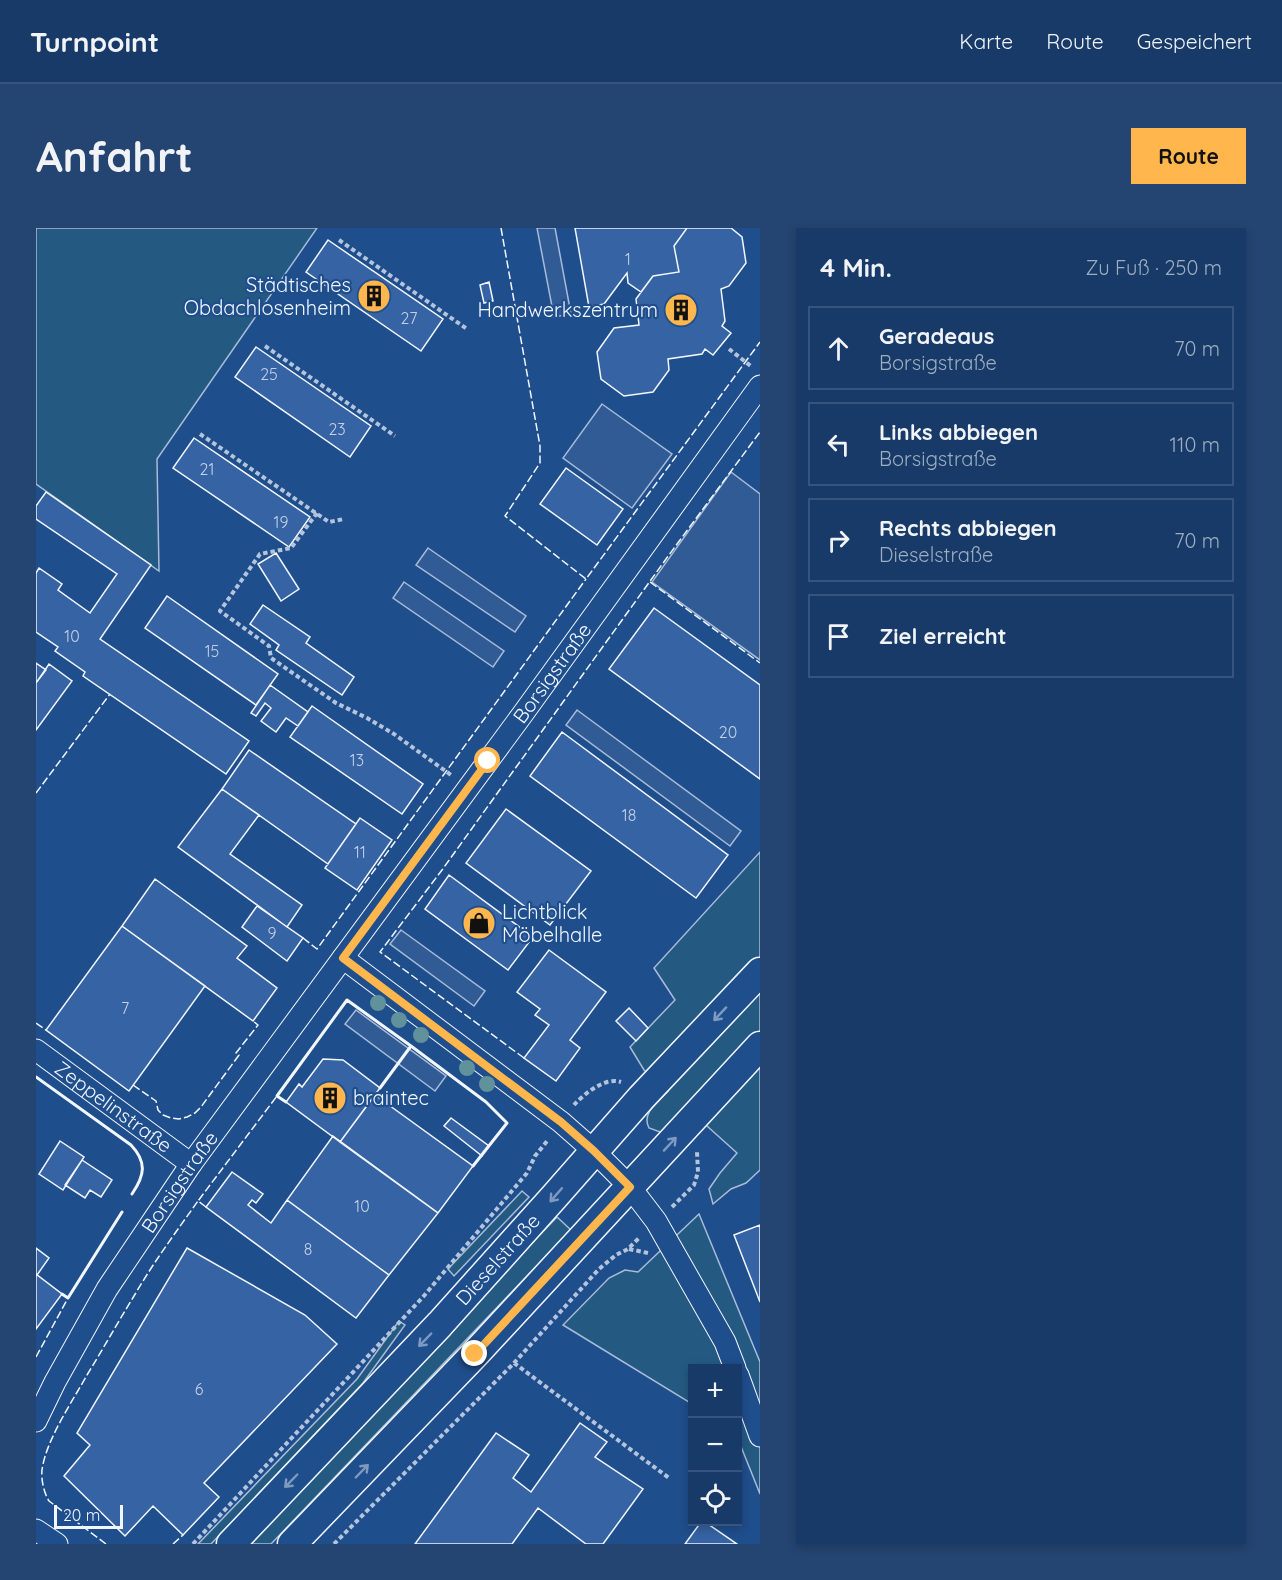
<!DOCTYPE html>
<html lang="de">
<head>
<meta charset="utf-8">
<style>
  body { margin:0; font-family:Quicksand,sans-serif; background:#244571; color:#f1f3f6 }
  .controls { position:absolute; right:18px; bottom:18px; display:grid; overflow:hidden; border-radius:0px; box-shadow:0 3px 9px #0003 }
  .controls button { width:54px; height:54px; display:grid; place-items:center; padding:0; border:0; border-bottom:2px solid #36547d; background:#173a69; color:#f1f3f6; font:30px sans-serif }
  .scale { position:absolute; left:18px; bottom:15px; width:69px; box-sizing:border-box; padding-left:6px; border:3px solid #f2f6ff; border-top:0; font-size:16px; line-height:21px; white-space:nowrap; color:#f2f6ff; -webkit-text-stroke:4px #1f4e8c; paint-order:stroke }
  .stop { position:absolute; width:18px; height:18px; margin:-14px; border:4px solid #ffb74d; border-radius:50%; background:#fff }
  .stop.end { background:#ffb74d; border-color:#fff; box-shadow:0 2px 6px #0008 }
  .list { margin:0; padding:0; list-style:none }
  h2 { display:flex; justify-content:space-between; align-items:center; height:78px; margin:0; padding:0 24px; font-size:26px }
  h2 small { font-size:20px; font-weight:400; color:#9eadc0 }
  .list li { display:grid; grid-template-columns:39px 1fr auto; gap:18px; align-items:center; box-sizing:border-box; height:84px; margin:0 12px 12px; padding:0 12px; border:2px solid #36547d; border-radius:0px }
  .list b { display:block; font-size:22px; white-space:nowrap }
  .list p { margin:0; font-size:20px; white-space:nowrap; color:#9eadc0 }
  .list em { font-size:20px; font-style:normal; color:#9eadc0 }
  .icon { flex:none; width:33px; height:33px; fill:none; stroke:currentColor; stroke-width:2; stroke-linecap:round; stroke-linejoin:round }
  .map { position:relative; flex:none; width:724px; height:1316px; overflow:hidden; border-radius:0px }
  header { display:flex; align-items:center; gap:36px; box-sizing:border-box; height:84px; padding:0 30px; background:#173a69; border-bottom:2px solid #36547d }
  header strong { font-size:28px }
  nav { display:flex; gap:33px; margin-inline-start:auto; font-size:21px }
  .intro { display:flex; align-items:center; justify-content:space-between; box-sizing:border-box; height:144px; padding:0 36px }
  h1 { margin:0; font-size:42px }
  .button { padding:15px 27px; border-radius:0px; background:#ffb74d; color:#111; font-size:21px; font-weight:700 }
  main { display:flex; gap:36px; padding:0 36px }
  aside { flex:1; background:#173a69; border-radius:0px; box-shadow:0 3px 9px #0003 }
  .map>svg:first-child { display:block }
  .green { fill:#245a82; stroke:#a8bbd7; stroke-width:1.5 }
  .parking { fill:#305b95; stroke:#a8bbd7; stroke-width:1.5 }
  .building { fill:#3563a3; stroke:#f2f6ff; stroke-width:1.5 }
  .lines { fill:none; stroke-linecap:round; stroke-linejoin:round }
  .street-casing { stroke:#f2f6ff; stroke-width:23 }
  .secondary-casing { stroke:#f2f6ff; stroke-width:31 }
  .path { stroke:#b3c4dc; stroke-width:4; stroke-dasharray:4.5 3; stroke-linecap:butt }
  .street { stroke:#1f4e8c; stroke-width:21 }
  .secondary { stroke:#1f4e8c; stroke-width:28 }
  .fence { stroke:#f2f6ff; stroke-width:1.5; stroke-dasharray:8 3; stroke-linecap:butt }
  .wall { stroke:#f2f6ff; stroke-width:3 }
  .tree { fill:#61919a }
  .oneway { stroke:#7e9ac0 }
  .route { stroke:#ffb74d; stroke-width:8 }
  .labels { text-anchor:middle; stroke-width:4.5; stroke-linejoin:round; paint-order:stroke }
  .number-label { font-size:16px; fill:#c3d1e8 }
  .poi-label { font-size:20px; fill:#f2f6ff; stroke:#1f4e8c; text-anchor:end }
  .street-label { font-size:20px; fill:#f2f6ff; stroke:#1f4e8c }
</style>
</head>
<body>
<header>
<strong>Turnpoint</strong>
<nav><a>Karte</a><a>Route</a><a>Gespeichert</a></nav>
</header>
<div class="intro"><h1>Anfahrt</h1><a class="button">Route</a></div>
<main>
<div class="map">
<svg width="724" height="1316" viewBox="0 0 724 1316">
  <rect width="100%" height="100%" fill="#1f4e8c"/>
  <path class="green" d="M 0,0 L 281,0 L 121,231 L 123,343 L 0,256 Z
    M 724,624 L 724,942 L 710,955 L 695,961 L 677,976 L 673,961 L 684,945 L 701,925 L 651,880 L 631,901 L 624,904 L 613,900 C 605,885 622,874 632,863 L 608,842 L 594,819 L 639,772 L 618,740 Z
    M 486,963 L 493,969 L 418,1048 L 412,1041 Z
    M 663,986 L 724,1134 L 724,1266 L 702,1211 L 702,1140 L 656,1140 L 656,1176 L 527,1097 L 573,1050 L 589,1042 L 602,1044 Z
    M 521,989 L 535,1002 L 235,1316 L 207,1316 Z
    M 363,1093 L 369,1097 L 327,1155 L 175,1316 L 162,1316 L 321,1151 Z"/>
  <path class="parking" d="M 501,0 L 519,0 L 535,86 L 518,89 Z
    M 566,176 L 636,226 L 596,280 L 527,230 Z
    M 695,244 L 724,266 L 724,432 L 616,354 Z
    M 392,320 L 490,388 L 479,404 L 380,337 Z
    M 368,354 L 468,423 L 457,439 L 357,370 Z
    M 541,482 L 705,603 L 694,618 L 530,497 Z
    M 365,702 L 449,763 L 438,778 L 354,716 Z
    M 320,782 L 410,848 L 399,863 L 309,796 Z"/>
  <path class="building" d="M 539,0 L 651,0 L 638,18 L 643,44 L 617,48 L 605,64 L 592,55 L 591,45 L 568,76 L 553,79 Z
    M 651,0 L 695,0 L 706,9 L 710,35 L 693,58 L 685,61 L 689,93 L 686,98 L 695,105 L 677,127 L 669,121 L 666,126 L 632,131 L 633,142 L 617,164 L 588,168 L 565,151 L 561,124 L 578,100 L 603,97 L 600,71 L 617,48 L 643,44 L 638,18 Z
    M 292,12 L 407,91 L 385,123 L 270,44 Z
    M 453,54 L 457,73 L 448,75 L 444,57 Z
    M 220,119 L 335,198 L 314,229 L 199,149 Z
    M 158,210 L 274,289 L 253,319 L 137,240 Z
    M 530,240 L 587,281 L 561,317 L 504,276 Z
    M 10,264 L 115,337 L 64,411 L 213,513 L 190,546 L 47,448 L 49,444 L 19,423 L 22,419 L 0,404 L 0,345 L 3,340 L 26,356 L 22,362 L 54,385 L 81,346 L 0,291 L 0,278 Z
    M 240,325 L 263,361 L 245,373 L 222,336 Z
    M 131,368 L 242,446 L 220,477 L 109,400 Z
    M 227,377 L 274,409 L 270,415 L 318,449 L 306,467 L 240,422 L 243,417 L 214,396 Z
    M 618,380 L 724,457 L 724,551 L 573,441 Z
    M 0,435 L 10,442 L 0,455 Z
    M 13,436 L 36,453 L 0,502 L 0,455 Z
    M 234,457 L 272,484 L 262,498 L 250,490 L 240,504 L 225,493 L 235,480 L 229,475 L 220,488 L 215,485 Z
    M 276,478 L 387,556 L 366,586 L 254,509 Z
    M 526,504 L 692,627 L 660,670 L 494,548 Z
    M 213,522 L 320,596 L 292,636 L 186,561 Z
    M 186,561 L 223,587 L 194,626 L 266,677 L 251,699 L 142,619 Z
    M 470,581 L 555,643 L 514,697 L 430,635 Z
    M 324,590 L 356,612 L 321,662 L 289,640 Z
    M 413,647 L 497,709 L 472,742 L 389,681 Z
    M 119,651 L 211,718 L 201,730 L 241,760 L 217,793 L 86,698 Z
    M 221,678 L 267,710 L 251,733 L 206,699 Z
    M 86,698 L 169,758 L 93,863 L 10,802 Z
    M 513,722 L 570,764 L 534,812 L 544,820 L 520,853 L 488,830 L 513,797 L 499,787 L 504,781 L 481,764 Z
    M 593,780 L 612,800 L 600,813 L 580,793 Z
    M 287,831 L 307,832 L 344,860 L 304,914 L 250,874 L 263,856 L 266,859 Z
    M 339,867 L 437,938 L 402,985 L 304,914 Z
    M 415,890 L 453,918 L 446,928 L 408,898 Z
    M 297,908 L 402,985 L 353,1047 L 251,972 Z
    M 24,913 L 48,929 L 27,962 L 3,946 Z
    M 46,932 L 76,952 L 65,969 L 54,962 L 49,970 L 29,957 Z
    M 196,944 L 227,966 L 220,975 L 216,972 L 212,977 L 235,995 L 251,972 L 353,1047 L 320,1090 L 170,979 Z
    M 724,997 L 724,1074 L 698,1007 Z
    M 0,1020 L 13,1030 L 1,1047 L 0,1046 Z
    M 151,1020 L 269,1087 L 301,1116 L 168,1255 L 183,1269 L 147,1307 L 117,1278 L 89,1308 L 28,1248 L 54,1217 L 41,1205 Z
    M 0,1046 L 26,1066 L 0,1101 Z
    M 544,1195 L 571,1214 L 559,1229 L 607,1261 L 567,1316 L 550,1316 L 502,1280 L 476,1316 L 379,1316 L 460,1205 L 493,1227 L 477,1250 L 495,1264 Z
    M 665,1294 L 669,1294 L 701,1316 L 649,1316 Z"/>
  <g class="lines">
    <g class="street-casing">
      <g id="street">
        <path d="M 307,730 L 525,894 L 558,923 L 594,959 L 620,993 L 689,1114 L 699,1140"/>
        <path id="s1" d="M 0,822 L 155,936"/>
        <path d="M 702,1147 L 724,1208"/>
        <path id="s2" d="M 0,1193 L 19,1154 L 71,1061 L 155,936 L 486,487 L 724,158"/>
        <path d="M 0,1302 L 21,1316"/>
      </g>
    </g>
    <g class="secondary-casing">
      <g id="secondary">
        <path id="s3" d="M 195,1316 L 404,1096 L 518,969 L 605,870 L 724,744"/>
        <path d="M 256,1316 L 439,1126 L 724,818"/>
      </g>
    </g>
    <path class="path" d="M 303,12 L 431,101
      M 229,118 L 359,208
      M 693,121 L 716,139
      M 164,206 L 293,294 L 308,291
      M 281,285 L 255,320 L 224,326 L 184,383 L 233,418 L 235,430 L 300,475 L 331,490 L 358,506 L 415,547
      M 538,877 C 549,865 569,849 585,854
      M 636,979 L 658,957 L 662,944 L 661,924
      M 593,1021 L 612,1025
      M 478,1135 L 633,1250
      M 157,1316 L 387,1069 L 491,945 L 499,928 L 512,912
      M 298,1316 L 478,1135 L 563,1041 L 580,1027 L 592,1021 L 604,1009"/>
    <use href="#street" class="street"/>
    <use href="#secondary" class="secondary"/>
    <path class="fence" d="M 465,0 L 504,218 L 504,235 L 469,288 L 550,351 L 724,114
      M 614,354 L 724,435
      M 0,565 L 74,466
      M 267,710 L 281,721 L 550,351
      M 0,795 L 10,802
      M 488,830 L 344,724 L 406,642 L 630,331 L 724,204
      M 97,857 L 120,873 L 122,882 L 127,887 L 135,890 L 143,891 L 151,889 L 159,885 L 165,879 L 203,827 L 200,825 L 222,797 L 217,793
      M 170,979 L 162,973 L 241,868
      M 0,1129 L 32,1070
      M 70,1316 L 13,1273 C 8,1265 5,1252 6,1242 C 10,1212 36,1174 51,1147 C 67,1121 82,1094 98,1068 C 117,1035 140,1004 162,973
      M 137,1316 L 147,1307"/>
    <path class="wall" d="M 375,818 L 450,874 L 471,895 L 437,938
      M 0,849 L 95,917 C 111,934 109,947 96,966
      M 250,874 L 241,868 L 311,772 L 375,818 L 344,860
      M 26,1066 L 32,1070 L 86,984"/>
  </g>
  <g class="tree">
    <circle cx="342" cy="775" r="8"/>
    <circle cx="363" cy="792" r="8"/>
    <circle cx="385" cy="807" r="8"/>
    <circle cx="431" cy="840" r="8"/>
    <circle cx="451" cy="856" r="8"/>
  </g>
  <defs><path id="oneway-shaft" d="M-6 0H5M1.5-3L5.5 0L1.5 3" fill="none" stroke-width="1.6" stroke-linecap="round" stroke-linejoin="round" transform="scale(1.5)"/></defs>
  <g class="oneway">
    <use href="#oneway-shaft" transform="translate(684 786) rotate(133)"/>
    <use href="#oneway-shaft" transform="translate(634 916) rotate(-47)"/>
    <use href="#oneway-shaft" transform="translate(520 967) rotate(131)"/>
    <use href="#oneway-shaft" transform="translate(389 1112) rotate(134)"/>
    <use href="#oneway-shaft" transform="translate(326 1243) rotate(-46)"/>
    <use href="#oneway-shaft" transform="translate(255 1253) rotate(134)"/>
  </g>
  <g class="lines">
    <path class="route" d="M 439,1126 L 594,959 L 558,923 L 525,894 L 307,730 L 452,533"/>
  </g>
  <defs>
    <g id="building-disc" transform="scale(1.725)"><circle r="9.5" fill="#ffb74d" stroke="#1f4e8c"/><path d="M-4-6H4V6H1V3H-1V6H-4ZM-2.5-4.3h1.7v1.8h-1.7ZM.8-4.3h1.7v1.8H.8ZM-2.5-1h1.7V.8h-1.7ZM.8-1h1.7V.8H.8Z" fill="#111"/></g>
    <g id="shop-disc" transform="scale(1.725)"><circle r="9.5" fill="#ffb74d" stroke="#1f4e8c"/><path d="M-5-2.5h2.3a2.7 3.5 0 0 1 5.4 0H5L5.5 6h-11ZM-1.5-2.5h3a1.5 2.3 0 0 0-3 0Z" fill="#111"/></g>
  </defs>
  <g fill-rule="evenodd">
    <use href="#building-disc" x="338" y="68"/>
    <use href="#building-disc" x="645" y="82"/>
    <use href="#shop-disc" x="443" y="695"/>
    <use href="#building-disc" x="294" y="870"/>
  </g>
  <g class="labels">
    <g class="number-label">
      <text x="592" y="37">1</text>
      <text x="373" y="96">27</text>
      <text x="233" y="152">25</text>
      <text x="301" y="207">23</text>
      <text x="171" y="247">21</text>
      <text x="245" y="300">19</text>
      <text x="36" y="414">10</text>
      <text x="176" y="429">15</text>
      <text x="692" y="510">20</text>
      <text x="321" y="538">13</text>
      <text x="593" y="593">18</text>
      <text x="324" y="630">11</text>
      <text x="236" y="711">9</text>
      <text x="89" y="786">7</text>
      <text x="326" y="984">10</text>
      <text x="272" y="1027">8</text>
      <text x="163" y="1167">6</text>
    </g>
    <g class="poi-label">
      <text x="315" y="64">Städtisches<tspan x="315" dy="23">Obdachlosenheim</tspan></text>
      <text x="622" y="89">Handwerkszentrum</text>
      <text x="466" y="691" text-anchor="start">Lichtblick<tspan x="466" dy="23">Möbelhalle</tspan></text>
      <text x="317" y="877" text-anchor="start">braintec</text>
    </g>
    <g class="street-label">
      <text dy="7" stroke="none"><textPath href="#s2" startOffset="910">Borsigstraße</textPath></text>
      <text dy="7" stroke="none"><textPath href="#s1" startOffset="96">Zeppelinstraße</textPath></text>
      <text dy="7" stroke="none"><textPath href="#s2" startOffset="279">Borsigstraße</textPath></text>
      <text dy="7" stroke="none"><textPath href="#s3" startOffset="390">Dieselstraße</textPath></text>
    </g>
  </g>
</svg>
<div class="controls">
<button>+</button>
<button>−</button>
<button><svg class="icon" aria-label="locate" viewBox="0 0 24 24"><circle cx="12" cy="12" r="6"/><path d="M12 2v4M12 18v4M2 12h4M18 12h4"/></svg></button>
</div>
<div class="scale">20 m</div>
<div class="stop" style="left:452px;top:533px"></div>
<div class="stop end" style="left:439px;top:1126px"></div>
</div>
<aside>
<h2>4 Min.<small>Zu Fuß · 250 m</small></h2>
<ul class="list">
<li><svg class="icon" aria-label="ahead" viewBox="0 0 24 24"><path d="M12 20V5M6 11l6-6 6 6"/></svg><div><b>Geradeaus</b><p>Borsigstraße</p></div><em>70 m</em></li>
<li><svg class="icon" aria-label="left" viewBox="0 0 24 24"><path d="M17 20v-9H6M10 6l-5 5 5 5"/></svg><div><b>Links abbiegen</b><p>Borsigstraße</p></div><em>110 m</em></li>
<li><svg class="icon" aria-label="right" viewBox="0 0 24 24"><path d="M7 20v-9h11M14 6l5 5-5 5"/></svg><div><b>Rechts abbiegen</b><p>Dieselstraße</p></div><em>70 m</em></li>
<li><svg class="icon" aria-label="arrive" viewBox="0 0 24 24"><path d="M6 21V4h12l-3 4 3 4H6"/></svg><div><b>Ziel erreicht</b></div></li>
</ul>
</aside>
</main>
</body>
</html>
